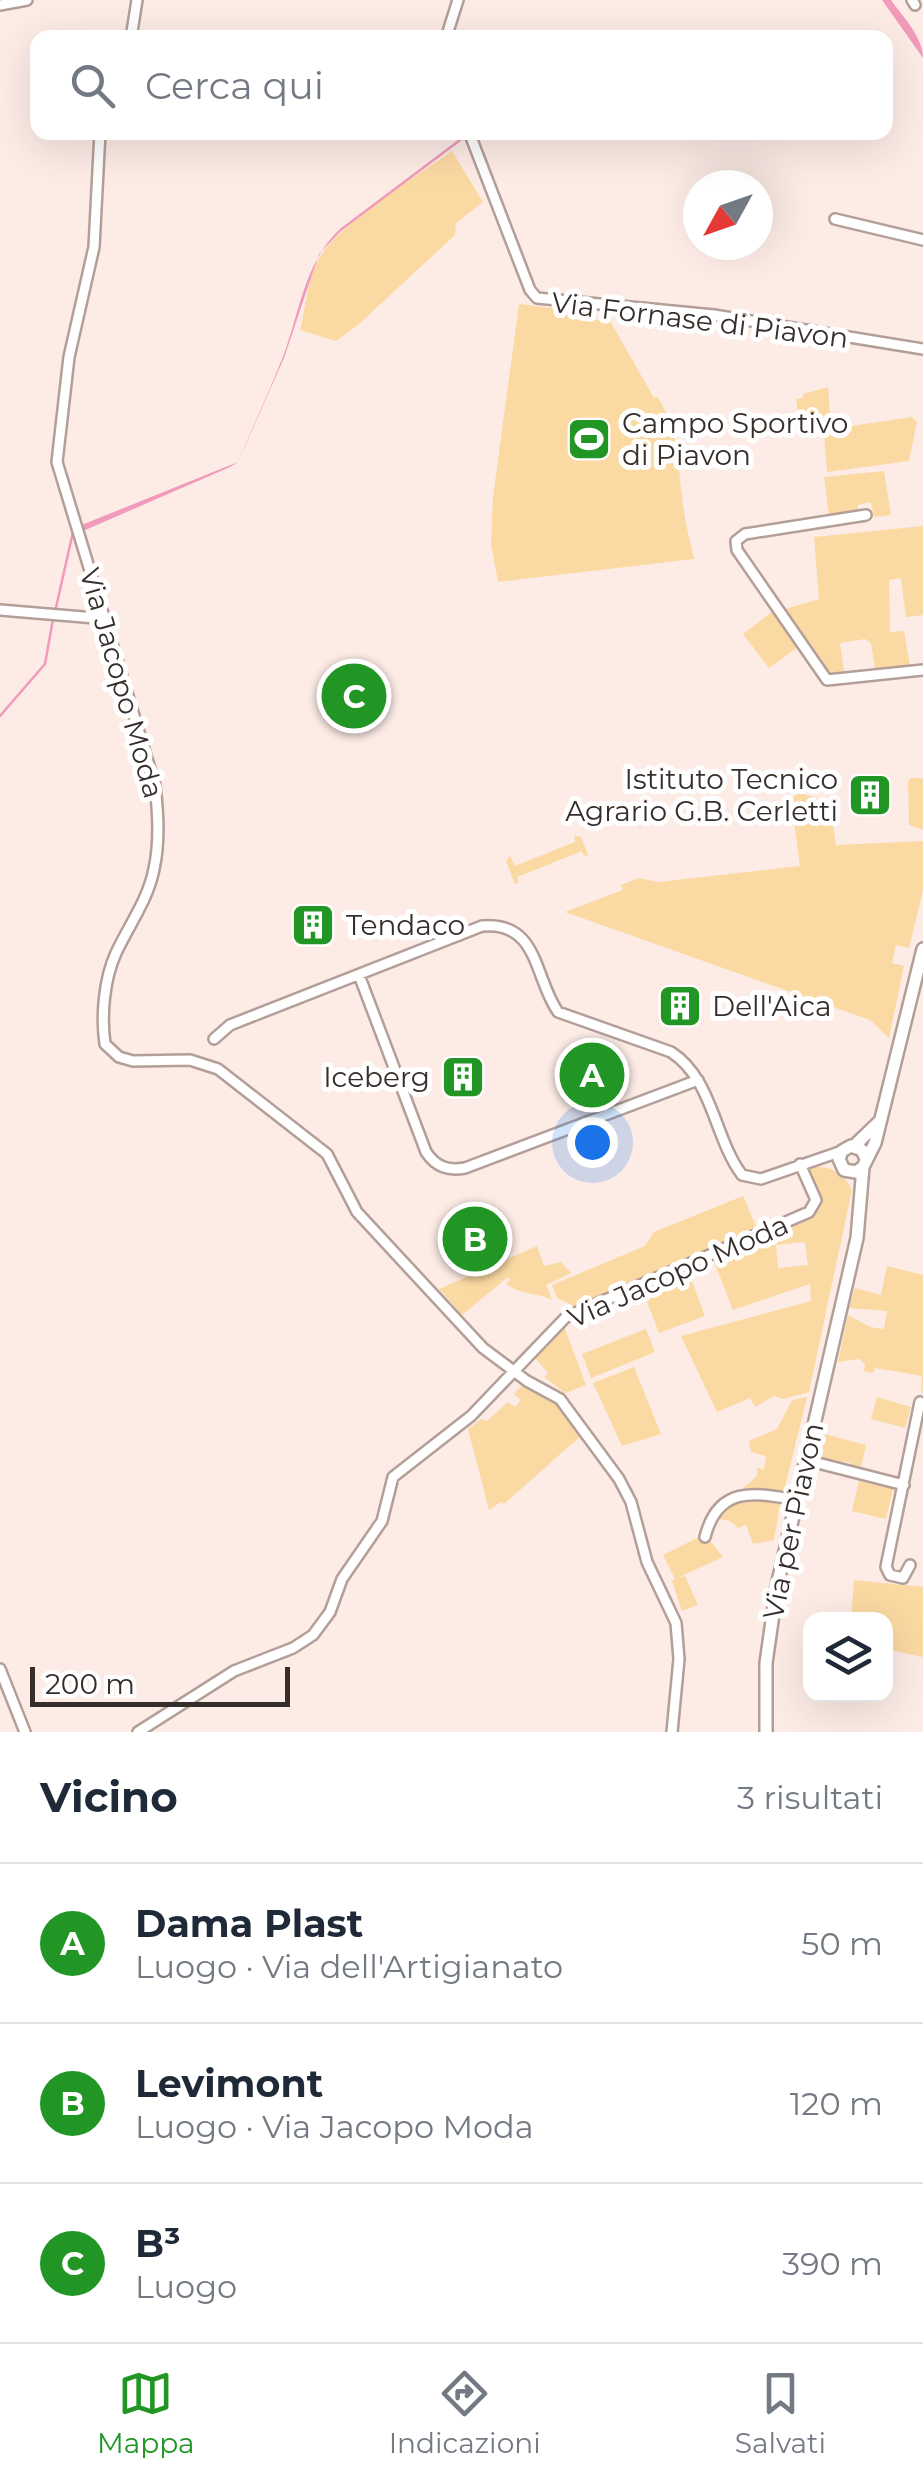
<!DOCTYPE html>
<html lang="it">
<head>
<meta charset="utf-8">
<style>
  body { margin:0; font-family:Montserrat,sans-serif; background:#f2f2f3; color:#1f2937 }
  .controls { position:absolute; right:30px; bottom:30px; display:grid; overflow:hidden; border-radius:20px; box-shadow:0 10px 40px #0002 }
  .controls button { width:90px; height:90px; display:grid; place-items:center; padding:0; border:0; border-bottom:2px solid #e0e1e3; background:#fff; color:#1f2937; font:50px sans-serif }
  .compass { position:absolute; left:683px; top:170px; width:90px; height:90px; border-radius:50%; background:#fff; box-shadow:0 10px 40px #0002; rotate:230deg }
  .scale { position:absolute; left:30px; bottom:25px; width:260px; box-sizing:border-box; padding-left:10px; border:5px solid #362e2b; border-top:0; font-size:28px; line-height:35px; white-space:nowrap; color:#362e2b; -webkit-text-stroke:8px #fff; paint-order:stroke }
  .you { position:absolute; left:592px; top:1142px; width:35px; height:35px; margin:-25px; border:8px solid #fff; border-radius:50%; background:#1a73e8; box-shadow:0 0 0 15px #1a73e833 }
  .badge { display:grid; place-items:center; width:65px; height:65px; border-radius:50%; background:#219625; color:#fff; font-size:32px; font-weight:700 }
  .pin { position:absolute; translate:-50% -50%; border:5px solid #fff; box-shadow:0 2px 10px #0006 }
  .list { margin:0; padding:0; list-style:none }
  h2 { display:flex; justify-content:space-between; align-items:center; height:130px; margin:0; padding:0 40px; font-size:42px }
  h2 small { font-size:32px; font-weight:400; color:#747a83 }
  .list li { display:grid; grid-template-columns:65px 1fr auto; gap:30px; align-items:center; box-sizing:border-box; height:160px; padding:0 40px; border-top:2px solid #e0e1e3 }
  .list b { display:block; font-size:38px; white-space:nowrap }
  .list p { margin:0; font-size:32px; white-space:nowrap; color:#747a83 }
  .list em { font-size:32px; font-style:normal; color:#747a83 }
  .icon { flex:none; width:55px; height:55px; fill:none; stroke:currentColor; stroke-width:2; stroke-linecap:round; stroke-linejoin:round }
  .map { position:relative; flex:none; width:923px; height:1732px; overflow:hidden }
  .search { position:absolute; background:#fff; box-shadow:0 10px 40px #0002; left:30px; right:30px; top:30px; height:110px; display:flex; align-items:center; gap:25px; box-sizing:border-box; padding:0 35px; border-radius:20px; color:#747a83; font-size:38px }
  .sheet { height:610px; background:#fff }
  nav { display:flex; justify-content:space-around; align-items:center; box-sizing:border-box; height:140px; border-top:2px solid #e0e1e3; background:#fff; font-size:28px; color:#747a83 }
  nav a { display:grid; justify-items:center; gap:5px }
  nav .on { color:#219625 }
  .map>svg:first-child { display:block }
  .green { fill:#fbd9a2; fill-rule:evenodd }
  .water { fill:#f19abb }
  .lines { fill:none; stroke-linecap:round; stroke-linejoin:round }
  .stream { stroke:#f19abb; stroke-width:2.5 }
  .street-casing { stroke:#b39f98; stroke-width:14 }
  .secondary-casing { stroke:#b39f98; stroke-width:16 }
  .street { stroke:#fff; stroke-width:9 }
  .secondary { stroke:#fff; stroke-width:11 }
  .labels { text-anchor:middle; stroke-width:10; stroke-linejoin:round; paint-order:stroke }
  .street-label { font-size:28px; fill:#362e2b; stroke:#fff }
  .poi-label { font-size:28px; fill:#362e2b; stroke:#fff; text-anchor:start }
</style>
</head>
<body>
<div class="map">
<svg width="923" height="1732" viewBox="0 0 923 1732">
  <rect width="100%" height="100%" fill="#fdece6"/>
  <path class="green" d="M 452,151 L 483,202 L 456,223 L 455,235 L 359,324 L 336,341 L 300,330 C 305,310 307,287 314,268 C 330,227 415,178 452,151 Z
    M 519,304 L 590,313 L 590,319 L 610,321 L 654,398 L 657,397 C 679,428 677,459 682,496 C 684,517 689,538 694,559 L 498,582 L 491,544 L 493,497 Z
    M 828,387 L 831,429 L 912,417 L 917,422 L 909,461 L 827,472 L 824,435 L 801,437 L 796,399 L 803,398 L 803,394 Z
    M 884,471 L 891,515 L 874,517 L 871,502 L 858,505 L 858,510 L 829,516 L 824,477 Z
    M 923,526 L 923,615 L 906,617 L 901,578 L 889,580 L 890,632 L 904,631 L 910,666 L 875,669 L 871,643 L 865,639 L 840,643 L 844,671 L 831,673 L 782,610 L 819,599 L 814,537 Z
    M 772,612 L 798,647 L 769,668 L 743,634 Z
    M 911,778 L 923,778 L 923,830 L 909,825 L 908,781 Z
    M 800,793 L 830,802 L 836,845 L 923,841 L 923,891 L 909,948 L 896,945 L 892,963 L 904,966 L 889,1038 L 870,1020 L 565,912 L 623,890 L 621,885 L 639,878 L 658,882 L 800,866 L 791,798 Z
    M 574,836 L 581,837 L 588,855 L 584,856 L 582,851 L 517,877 L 519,883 L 515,884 L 506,861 L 510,856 L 515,866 L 575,842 Z
    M 812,1167 C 832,1166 843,1172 852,1190 L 809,1392 L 783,1399 L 774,1396 L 755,1407 L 750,1398 L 717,1412 L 681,1336 L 811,1301 L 810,1284 L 733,1310 L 711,1254 L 581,1309 L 557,1298 L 552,1285 L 645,1246 L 654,1232 L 743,1196 L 759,1233 L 815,1207 L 802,1169 ZM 805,1242 L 808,1265 L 778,1268 L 776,1245 Z
    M 537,1246 L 544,1266 L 561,1262 L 571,1273 L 546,1285 L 552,1300 C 535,1292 523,1296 506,1284 L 510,1280 L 508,1277 L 462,1315 L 439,1289 Z
    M 887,1266 L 923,1275 L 923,1390 L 921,1397 L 922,1376 L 875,1368 L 873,1373 L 864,1371 L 865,1364 L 859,1359 L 838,1362 L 848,1315 L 870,1327 L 884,1329 L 887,1311 L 849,1308 L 855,1288 L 881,1295 Z
    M 689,1273 L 705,1316 L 659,1333 L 643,1291 Z
    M 562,1321 L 586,1385 L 565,1393 L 544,1377 L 548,1373 L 530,1352 Z
    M 646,1329 L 655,1352 L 591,1378 L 582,1354 Z
    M 634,1367 L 661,1434 L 622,1446 L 593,1383 Z
    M 523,1384 C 551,1394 564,1411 583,1434 L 504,1504 L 501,1502 L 489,1510 L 468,1429 L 481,1419 L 487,1421 L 508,1402 L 515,1407 L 521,1400 L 514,1394 Z
    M 807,1397 L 783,1495 L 743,1488 L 757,1476 L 757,1468 L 764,1469 L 766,1456 L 751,1452 L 749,1441 L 777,1429 L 792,1400 Z
    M 877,1397 L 911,1407 L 905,1428 L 871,1419 Z
    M 821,1433 L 866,1445 L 860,1471 L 851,1469 L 851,1463 L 842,1461 L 840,1466 L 815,1459 Z
    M 859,1481 L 893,1489 L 886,1519 L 852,1511 Z
    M 740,1494 L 781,1498 L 774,1540 L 753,1544 L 746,1525 L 738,1528 L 730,1521 L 719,1519 L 720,1506 Z
    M 697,1538 L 710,1541 L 723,1557 L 677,1578 L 685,1576 L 698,1605 L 682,1611 L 672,1581 L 675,1579 L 663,1555 Z
    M 854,1580 L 923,1587 L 923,1657 L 886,1649 L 886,1620 L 851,1619 Z"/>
  <path class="water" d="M 882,0 L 891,0 C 903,17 923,37 923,58 Z
    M 462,133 L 465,135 L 461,141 L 341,231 L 319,254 L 284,358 L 238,462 L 230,467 L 83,531 L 79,526 L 238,462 C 253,426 270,390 284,354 C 300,310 305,261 341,228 L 458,140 Z"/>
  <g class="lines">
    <path class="stream" d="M 55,612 L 73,532
      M 0,716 L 45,664 L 53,619"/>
    <g class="street-casing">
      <path id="street" d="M 912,0 L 915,5
        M 0,5 L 27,0
        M 131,38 L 137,0
        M 446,38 L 458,0
        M 100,132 L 94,247 L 69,357 L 57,462 L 155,785 C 158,813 160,841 154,869 C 148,900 129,925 116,953 C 104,979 101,1016 105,1044 L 119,1057 L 133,1061 L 190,1060 L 218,1069 L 327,1154 L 357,1212 L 483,1348 L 527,1381 L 560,1399 L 619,1479 L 631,1502 L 647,1562 L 676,1623 L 679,1659 L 672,1732
        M 469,132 L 530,290 L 537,298 L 714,315 L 923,349
        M 835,219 L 923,240
        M 866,515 L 745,534 L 736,541 L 737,550 L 827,680 L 923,670
        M 0,610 L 107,619
        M 359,975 L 426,1152 C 436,1167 448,1171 465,1168 L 698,1080
        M 214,1039 L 230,1025 L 482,926 C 539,921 534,978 558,1012 L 671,1052 C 713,1079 714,1138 742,1175 L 761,1179 L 842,1151
        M 806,1460 L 904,1485
        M 705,1537 C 718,1486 753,1492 797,1500
        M 910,1565 L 903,1578 L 890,1575 L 886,1567 L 920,1402
        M 0,1669 L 25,1732
        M 138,1732 L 234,1671 L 293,1648 L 313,1635 L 330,1612 L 342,1579 L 382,1521 L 393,1477 L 471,1416 L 566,1317 L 809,1212 L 816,1200 L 800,1164"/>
    </g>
    <g class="secondary-casing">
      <path id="secondary" d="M 854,1146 L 880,1121
        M 866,1159 L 862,1150 L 851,1146 L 842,1151 L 839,1159 L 844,1170 L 856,1172 L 863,1167 L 875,1143 L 923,949
        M 766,1732 L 766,1663 L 777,1586 L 857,1238 L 863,1167"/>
    </g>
    <use href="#street" class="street"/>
    <use href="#secondary" class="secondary"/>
  </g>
  <defs>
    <g id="stadium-square" transform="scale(2.25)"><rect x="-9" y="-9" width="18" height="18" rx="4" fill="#219625" stroke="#fff"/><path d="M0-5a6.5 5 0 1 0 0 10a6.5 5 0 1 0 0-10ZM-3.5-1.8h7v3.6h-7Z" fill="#fff"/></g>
    <g id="building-square" transform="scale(2.25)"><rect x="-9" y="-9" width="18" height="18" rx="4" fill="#219625" stroke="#fff"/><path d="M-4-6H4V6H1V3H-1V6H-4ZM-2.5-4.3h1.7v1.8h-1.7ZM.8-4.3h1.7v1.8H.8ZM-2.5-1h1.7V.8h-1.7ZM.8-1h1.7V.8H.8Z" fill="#fff"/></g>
  </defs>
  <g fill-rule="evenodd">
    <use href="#stadium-square" x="589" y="439"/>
    <use href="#building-square" x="870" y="795"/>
    <use href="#building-square" x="313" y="925"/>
    <use href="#building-square" x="680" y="1006"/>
    <use href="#building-square" x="463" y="1077"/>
  </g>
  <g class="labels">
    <g class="street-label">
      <text transform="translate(700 320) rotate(7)" y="10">Via Fornase di Piavon</text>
      <text transform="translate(122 683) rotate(74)" y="10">Via Jacopo Moda</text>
      <text transform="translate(678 1271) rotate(-24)" y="10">Via Jacopo Moda</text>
      <text transform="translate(793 1521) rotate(-78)" y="10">Via per Piavon</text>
    </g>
    <g class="poi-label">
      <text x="622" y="433">Campo Sportivo<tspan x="622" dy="32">di Piavon</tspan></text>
      <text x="838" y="789" text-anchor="end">Istituto Tecnico<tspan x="838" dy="32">Agrario G.B. Cerletti</tspan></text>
      <text x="346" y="935">Tendaco</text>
      <text x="712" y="1016">Dell'Aica</text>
      <text x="430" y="1087" text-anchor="end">Iceberg</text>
    </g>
  </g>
</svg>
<div class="controls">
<button><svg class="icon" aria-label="layers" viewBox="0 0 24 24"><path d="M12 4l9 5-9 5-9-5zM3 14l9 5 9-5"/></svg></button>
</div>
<svg class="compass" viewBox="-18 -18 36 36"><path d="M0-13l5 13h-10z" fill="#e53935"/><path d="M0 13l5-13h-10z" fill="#747a83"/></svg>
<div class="scale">200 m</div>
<div class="you"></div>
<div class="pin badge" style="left:592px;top:1075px">A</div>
<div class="pin badge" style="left:475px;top:1239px">B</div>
<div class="pin badge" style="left:354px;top:696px">C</div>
<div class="search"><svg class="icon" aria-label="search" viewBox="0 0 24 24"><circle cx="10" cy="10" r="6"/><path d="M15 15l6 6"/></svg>Cerca qui</div>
</div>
<section class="sheet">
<h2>Vicino<small>3 risultati</small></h2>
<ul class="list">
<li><span class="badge">A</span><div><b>Dama Plast</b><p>Luogo · Via dell'Artigianato</p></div><em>50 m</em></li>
<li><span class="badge">B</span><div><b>Levimont</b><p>Luogo · Via Jacopo Moda</p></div><em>120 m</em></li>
<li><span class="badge">C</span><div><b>B³</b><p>Luogo</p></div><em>390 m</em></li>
</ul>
</section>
<nav>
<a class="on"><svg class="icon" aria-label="map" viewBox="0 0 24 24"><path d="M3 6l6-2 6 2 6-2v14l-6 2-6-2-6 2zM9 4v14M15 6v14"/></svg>Mappa</a>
<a><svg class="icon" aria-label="directions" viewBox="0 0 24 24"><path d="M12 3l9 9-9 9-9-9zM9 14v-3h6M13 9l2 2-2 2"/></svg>Indicazioni</a>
<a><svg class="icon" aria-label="saved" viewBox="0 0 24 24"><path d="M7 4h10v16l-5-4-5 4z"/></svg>Salvati</a>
</nav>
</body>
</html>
